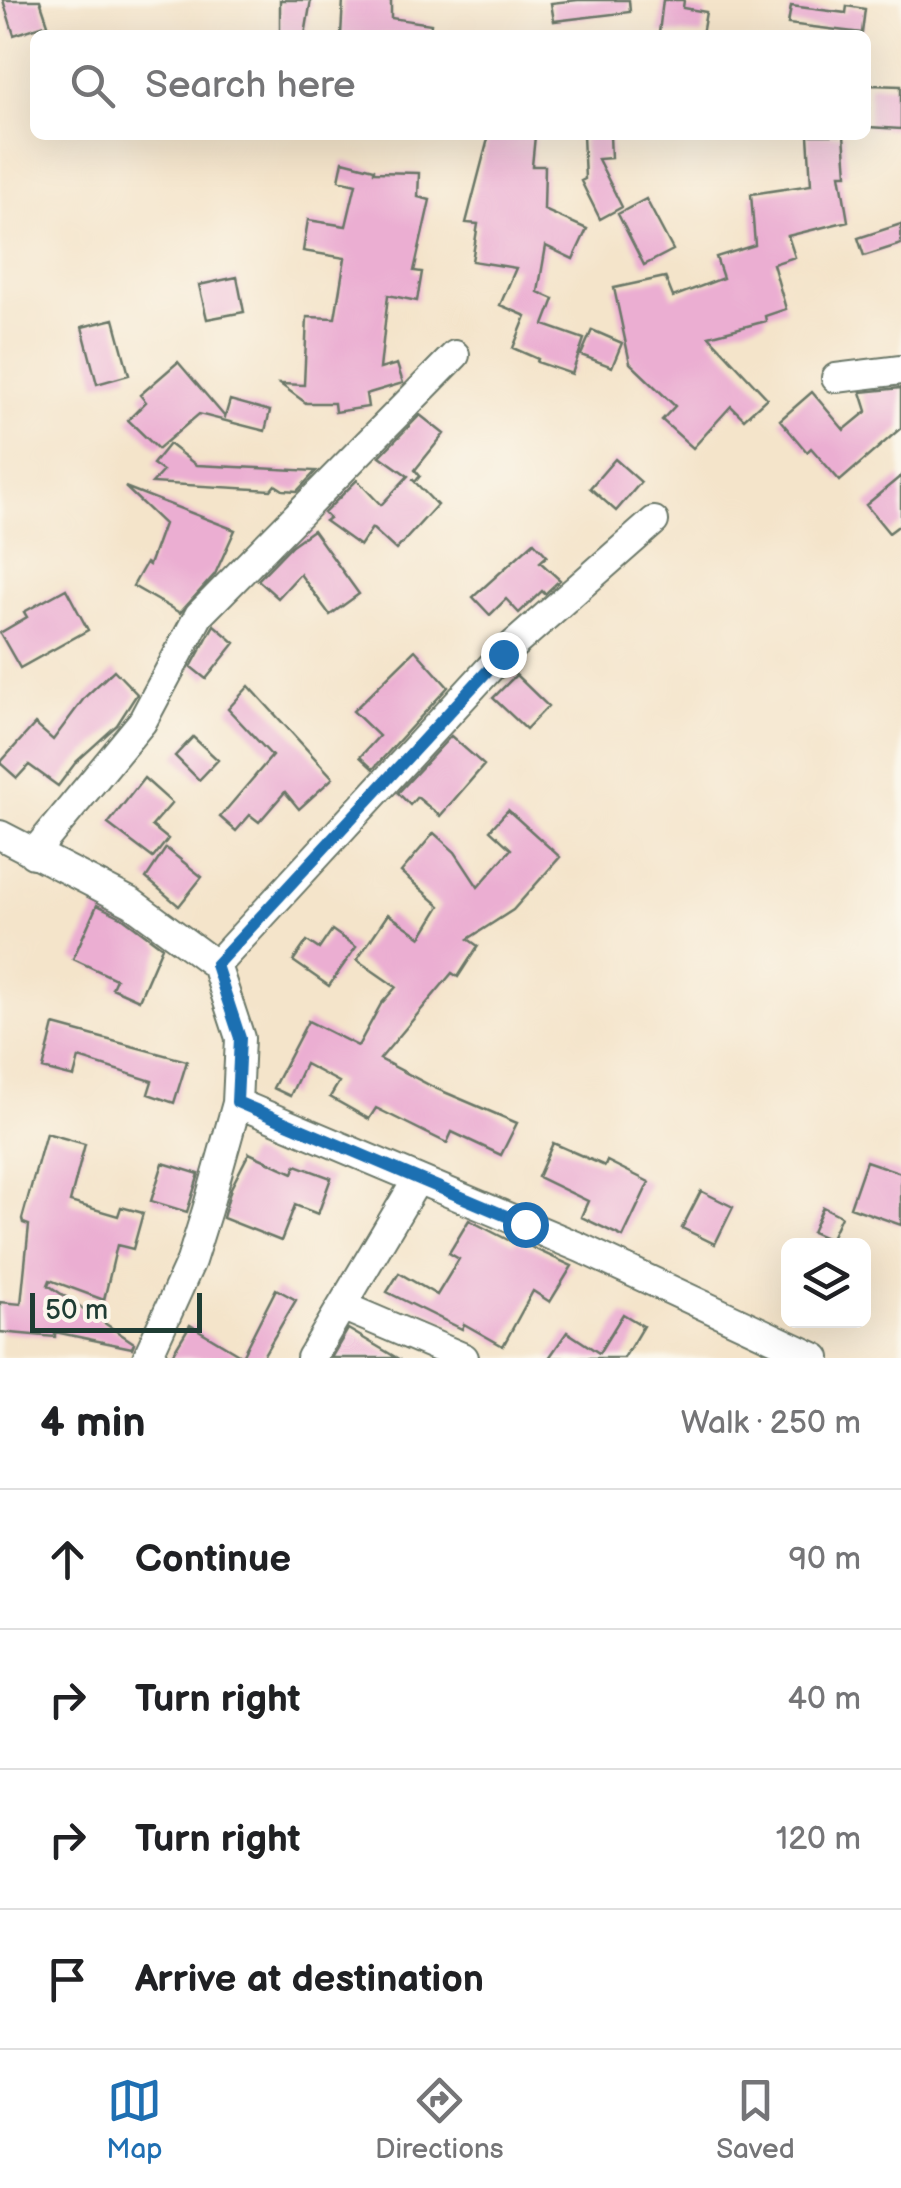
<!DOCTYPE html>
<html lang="en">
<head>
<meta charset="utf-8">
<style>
  body { margin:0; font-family:"Balsamiq Sans",sans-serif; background:#f6f6f6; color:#202124 }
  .controls { position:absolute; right:30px; bottom:30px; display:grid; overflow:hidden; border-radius:15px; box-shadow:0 10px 40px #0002 }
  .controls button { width:90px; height:90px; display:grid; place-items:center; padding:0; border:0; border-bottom:2px solid #e0e0e0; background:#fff; color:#202124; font:50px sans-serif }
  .scale { position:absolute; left:30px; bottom:25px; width:172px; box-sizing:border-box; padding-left:10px; border:5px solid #1f3d34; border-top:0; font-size:28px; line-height:35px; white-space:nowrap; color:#1f3d34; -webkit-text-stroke:8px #fbf7ec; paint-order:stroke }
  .stop { position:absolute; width:30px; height:30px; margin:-22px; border:8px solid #1f6fb2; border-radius:50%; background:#fff }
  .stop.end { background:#1f6fb2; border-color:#fff; box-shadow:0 2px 10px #0008 }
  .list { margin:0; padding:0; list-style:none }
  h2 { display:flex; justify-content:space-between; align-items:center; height:130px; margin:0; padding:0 40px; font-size:42px }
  h2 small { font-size:32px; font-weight:400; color:#757577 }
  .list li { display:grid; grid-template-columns:65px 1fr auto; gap:30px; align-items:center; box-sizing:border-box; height:140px; padding:0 40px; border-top:2px solid #e0e0e0 }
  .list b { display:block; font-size:38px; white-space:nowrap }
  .list em { font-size:32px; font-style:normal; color:#757577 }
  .icon { flex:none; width:55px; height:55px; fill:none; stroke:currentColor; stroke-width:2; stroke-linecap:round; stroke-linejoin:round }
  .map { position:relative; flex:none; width:901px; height:1358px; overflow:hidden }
  .search { position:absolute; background:#fff; box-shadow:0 10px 40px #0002; left:30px; right:30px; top:30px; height:110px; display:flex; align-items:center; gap:25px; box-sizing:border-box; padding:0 35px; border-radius:15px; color:#757577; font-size:38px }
  .sheet { height:690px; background:#fff }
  nav { display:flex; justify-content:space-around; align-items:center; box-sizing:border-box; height:140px; border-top:2px solid #e0e0e0; background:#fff; font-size:28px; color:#757577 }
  nav a { display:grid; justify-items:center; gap:5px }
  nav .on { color:#1f6fb2 }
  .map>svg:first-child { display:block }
  .building { fill:#ebaed2 }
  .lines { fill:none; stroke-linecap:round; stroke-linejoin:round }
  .street-casing { stroke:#6a7768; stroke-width:32 }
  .street { stroke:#fff; stroke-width:28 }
  .route { stroke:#1f6fb2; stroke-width:12 }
</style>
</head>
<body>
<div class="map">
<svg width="901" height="1358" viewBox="0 0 901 1358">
  <rect width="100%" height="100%" fill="#fbf7ec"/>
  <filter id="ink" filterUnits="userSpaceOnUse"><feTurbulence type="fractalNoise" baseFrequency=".01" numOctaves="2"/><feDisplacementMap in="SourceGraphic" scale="20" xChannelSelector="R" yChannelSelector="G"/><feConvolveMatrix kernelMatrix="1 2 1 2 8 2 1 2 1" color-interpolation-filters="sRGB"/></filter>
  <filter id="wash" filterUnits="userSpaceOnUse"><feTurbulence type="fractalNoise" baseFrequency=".0048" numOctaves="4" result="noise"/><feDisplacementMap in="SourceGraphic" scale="40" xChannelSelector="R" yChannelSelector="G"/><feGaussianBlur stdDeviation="2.25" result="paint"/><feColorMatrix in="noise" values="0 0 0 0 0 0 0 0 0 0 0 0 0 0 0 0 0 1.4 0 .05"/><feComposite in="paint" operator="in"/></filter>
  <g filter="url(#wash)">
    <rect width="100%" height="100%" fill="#f4e4ca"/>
    <g id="blocks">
      <path class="building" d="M 3,0 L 40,0 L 48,24 L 14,35 Z
        M 280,0 L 311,0 L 305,35 L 280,32 Z
        M 343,0 L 391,0 L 391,18 L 431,24 L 430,35 L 341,35 Z
        M 578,0 L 629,0 L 630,12 L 554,21 L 551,3 Z
        M 663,0 L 684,0 L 683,8 L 706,12 L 702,35 L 659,33 Z
        M 791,6 L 846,13 L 847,6 L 865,9 L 862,33 L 788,24 Z
        M 870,85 L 901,86 L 901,129 L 868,127 Z
        M 489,135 L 535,136 L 532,166 L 545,166 L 544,210 L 587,229 L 573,259 L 546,246 L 538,292 L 554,299 L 544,325 L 584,339 L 572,374 L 537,362 L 538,359 L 513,348 L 526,316 L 500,305 L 516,268 L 472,261 L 478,224 L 466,223 Z
        M 583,135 L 610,135 L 611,158 L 598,159 L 622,207 L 600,219 L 581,181 L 585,179 Z
        M 808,135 L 844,135 L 847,174 L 840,174 L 848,221 L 788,236 L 795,257 L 773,264 L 786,309 L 765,316 L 766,321 L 709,336 L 767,398 L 744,419 L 731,406 L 693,448 L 662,420 L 675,406 L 630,363 L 614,288 L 665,277 L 673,297 L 723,278 L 716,257 L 755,245 L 751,194 L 811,185 Z
        M 343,161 L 374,169 L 374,172 L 419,173 L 418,197 L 430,200 L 414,271 L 422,272 L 417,301 L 388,295 L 380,369 L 397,364 L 403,383 L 366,394 L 368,407 L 335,412 L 334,403 L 306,403 L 280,384 L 304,385 L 307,317 L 335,318 L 345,258 L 303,251 L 308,220 L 346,226 L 356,184 L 339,180 Z
        M 646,199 L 673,250 L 644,265 L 618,214 Z
        M 901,224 L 901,244 L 864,256 L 858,238 Z
        M 237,277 L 244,312 L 207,319 L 199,285 Z
        M 114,319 L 129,375 L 97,384 L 82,327 Z
        M 592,330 L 622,343 L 612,367 L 581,355 Z
        M 178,362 L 225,417 L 230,400 L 270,411 L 265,431 L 199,414 L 158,449 L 128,420 L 146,402 L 140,395 Z
        M 901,388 L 901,428 L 840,481 L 811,448 L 807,452 L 780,420 L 812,392 L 844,430 L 867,411 L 861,392 Z
        M 420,415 L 444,434 L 415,470 L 420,476 L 415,482 L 412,479 L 437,505 L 396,550 L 372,528 L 360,546 L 325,521 L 329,518 L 324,513 L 357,480 L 381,505 L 408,476 L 380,456 Z
        M 169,444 L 196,465 L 316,471 L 297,491 L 283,490 L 275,485 L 271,490 L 152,483 L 163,471 L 153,464 Z
        M 615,459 L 641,482 L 616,511 L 590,488 Z
        M 901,476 L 901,524 L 889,533 L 866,505 Z
        M 125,487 L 235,530 L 215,574 L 180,613 L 133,586 L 146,563 L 149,565 L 164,524 Z
        M 313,530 L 359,594 L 330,615 L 300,574 L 278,598 L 258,580 L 292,545 Z
        M 534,542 L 547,556 L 540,562 L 560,580 L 545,594 L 542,591 L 519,613 L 506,599 L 490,615 L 473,597 Z
        M 66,589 L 88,630 L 20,668 L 0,633 L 27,617 L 24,612 Z
        M 214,625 L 235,643 L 206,679 L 191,667 Z
        M 415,650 L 448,687 L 373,769 L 360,757 L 379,736 L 353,711 Z
        M 114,670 L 137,694 L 117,725 L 76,762 L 58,786 L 29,765 L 17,778 L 0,763 L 35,724 L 53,740 L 85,697 Z
        M 516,675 L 548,706 L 526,729 L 493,698 Z
        M 249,686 L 333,778 L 299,809 L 285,792 L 259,822 L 250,815 L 236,831 L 220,817 L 272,756 L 228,709 Z
        M 451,736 L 484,765 L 440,816 L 417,797 L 410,805 L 398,793 Z
        M 193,737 L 218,760 L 199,780 L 175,756 Z
        M 144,778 L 172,803 L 152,826 L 168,839 L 153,858 L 108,824 Z
        M 508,810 L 560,857 L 513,910 L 468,939 L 478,946 L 458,977 L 452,973 L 380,1059 L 435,1088 L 517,1123 L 501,1155 L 452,1132 L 447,1143 L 376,1108 L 369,1119 L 330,1097 L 339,1082 L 305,1064 L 290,1096 L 273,1088 L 308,1021 L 358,1046 L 381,1004 L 396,987 L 357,960 L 388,914 L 421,937 L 440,906 L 401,872 L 434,833 L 455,852 L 478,887 L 511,849 L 490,830 Z
        M 166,848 L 202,877 L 179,906 L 146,878 Z
        M 97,905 L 123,918 L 162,947 L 139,1000 L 112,988 L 116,979 L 73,959 Z
        M 332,930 L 356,947 L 329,986 L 293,961 L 307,941 L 319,949 Z
        M 54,1025 L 187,1061 L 174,1103 L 148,1094 L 152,1081 L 79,1058 L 74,1077 L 43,1069 Z
        M 46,1133 L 85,1144 L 70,1202 L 118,1216 L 121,1207 L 143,1213 L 133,1249 L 117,1245 L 104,1300 L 50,1280 L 48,1285 L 134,1343 L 132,1348 L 55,1332 L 55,1337 L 0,1332 L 0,1302 L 21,1304 L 29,1225 L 23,1223 L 22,1219 Z
        M 553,1143 L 605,1166 L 607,1161 L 649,1182 L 623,1237 L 581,1217 L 588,1201 L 538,1177 Z
        M 249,1153 L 293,1173 L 296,1165 L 331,1178 L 318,1214 L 295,1205 L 281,1241 L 223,1218 L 231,1188 Z
        M 866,1161 L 901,1173 L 901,1225 L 850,1207 Z
        M 163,1163 L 199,1174 L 187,1212 L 151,1201 Z
        M 701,1191 L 733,1207 L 715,1244 L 682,1228 Z
        M 823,1207 L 841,1216 L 830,1240 L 812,1232 Z
        M 469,1220 L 514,1243 L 516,1240 L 572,1266 L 550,1302 L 533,1291 L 503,1346 L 464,1324 L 462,1329 L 387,1292 L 399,1273 L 437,1295 L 459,1259 L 449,1253 Z
        M 276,1289 L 296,1300 L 262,1358 L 170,1358 L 190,1325 L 242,1356 Z
        M 623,1314 L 643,1326 L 624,1358 L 549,1358 L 567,1332 L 599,1353 Z
        M 348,1329 L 397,1358 L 331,1358 Z"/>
    </g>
  </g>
  <g filter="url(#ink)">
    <use href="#blocks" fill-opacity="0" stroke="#6a7768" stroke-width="2.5"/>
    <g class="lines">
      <g class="street-casing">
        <path id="street" d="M 836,378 L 901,370
          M 0,835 L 132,903 L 216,965 L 240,1038 L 237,1103 L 207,1210 L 191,1261 L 147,1358
          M 33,854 L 142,722 L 199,615 L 455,355
          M 216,965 L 503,654 L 654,521
          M 237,1103 L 581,1248 L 816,1358
          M 342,1306 L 464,1358
          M 311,1358 L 417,1180"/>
      </g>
      <use href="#street" class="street"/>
    </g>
  </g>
  <g class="lines" filter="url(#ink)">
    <path class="route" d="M 503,654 L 216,965 L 240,1038 L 237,1102 L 525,1224"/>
  </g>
</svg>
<div class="controls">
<button><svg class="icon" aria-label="layers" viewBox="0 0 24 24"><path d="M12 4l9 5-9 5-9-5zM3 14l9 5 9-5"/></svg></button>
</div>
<div class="scale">50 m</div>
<div class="stop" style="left:525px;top:1224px"></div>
<div class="stop end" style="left:503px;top:654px"></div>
<div class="search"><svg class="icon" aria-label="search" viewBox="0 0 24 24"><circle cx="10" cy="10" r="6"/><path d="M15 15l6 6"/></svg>Search here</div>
</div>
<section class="sheet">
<h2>4 min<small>Walk · 250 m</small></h2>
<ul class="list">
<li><svg class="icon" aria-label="ahead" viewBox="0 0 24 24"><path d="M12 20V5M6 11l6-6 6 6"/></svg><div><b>Continue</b></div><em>90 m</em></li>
<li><svg class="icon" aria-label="right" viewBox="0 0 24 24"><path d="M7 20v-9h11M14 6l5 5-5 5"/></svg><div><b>Turn right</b></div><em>40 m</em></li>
<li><svg class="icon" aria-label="right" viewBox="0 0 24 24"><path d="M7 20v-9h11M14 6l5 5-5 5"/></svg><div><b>Turn right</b></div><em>120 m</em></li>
<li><svg class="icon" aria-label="arrive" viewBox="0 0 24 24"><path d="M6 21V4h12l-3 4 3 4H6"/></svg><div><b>Arrive at destination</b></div></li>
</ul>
</section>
<nav>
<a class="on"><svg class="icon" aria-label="map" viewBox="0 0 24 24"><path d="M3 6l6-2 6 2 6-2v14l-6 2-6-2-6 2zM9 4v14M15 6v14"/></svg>Map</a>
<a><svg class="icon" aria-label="directions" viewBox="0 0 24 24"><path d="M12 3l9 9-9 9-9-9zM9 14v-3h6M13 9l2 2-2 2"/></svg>Directions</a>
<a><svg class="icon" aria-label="saved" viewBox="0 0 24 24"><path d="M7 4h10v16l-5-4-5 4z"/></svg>Saved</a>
</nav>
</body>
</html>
